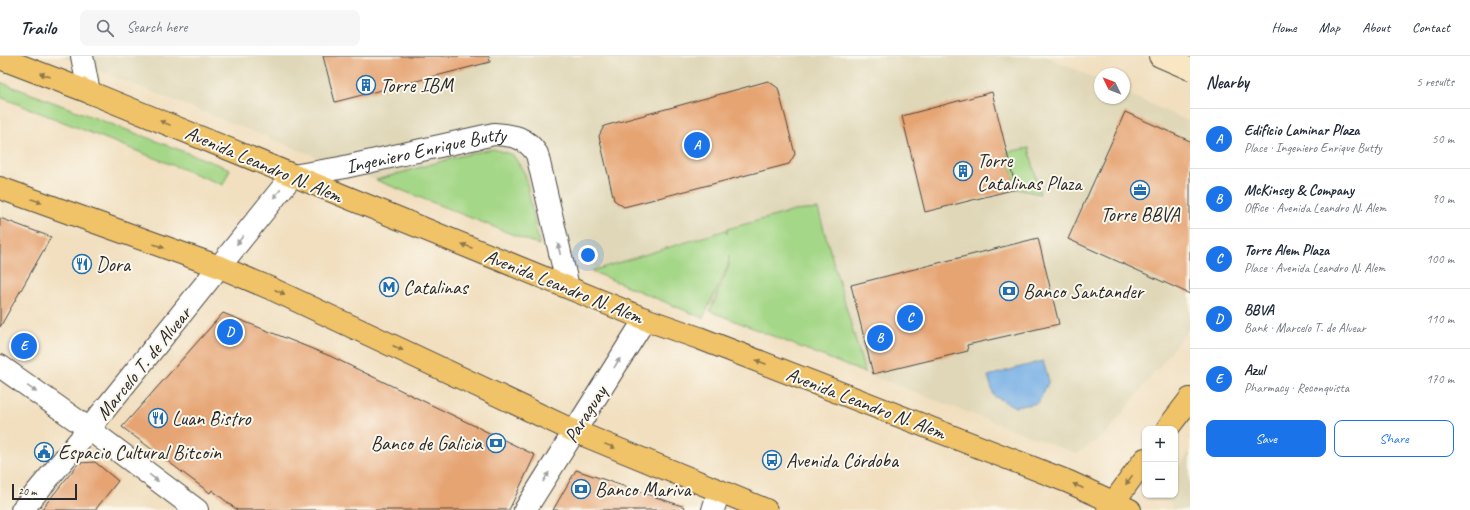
<!DOCTYPE html>
<html lang="en">
<head>
<meta charset="utf-8">
<style>
  body { margin:0; font-family:Caveat,sans-serif; background:#f6f6f7; color:#1f2937 }
  .controls { position:absolute; right:12px; bottom:12px; display:grid; overflow:hidden; border-radius:8px; box-shadow:0 1px 3px #0004 }
  .controls button { width:36px; height:36px; display:grid; place-items:center; padding:0; border:0; border-bottom:1px solid #e0e1e3; background:#fff; color:#1f2937; font:20px sans-serif }
  .compass { position:absolute; left:1094px; top:12px; width:36px; height:36px; border-radius:50%; background:#fff; box-shadow:0 1px 3px #0004; rotate:313deg }
  .scale { position:absolute; left:12px; bottom:10px; width:65px; box-sizing:border-box; padding-left:4px; border:2px solid #2b2b2b; border-top:0; font-size:11px; line-height:14px; white-space:nowrap; color:#2b2b2b; -webkit-text-stroke:3px #fbf7ec; paint-order:stroke }
  .you { position:absolute; left:588px; top:199px; width:14px; height:14px; margin:-10px; border:3px solid #fff; border-radius:50%; background:#1a73e8; box-shadow:0 0 0 6px #1a73e833 }
  .badge { display:grid; place-items:center; width:26px; height:26px; border-radius:50%; background:#1a73e8; color:#fff; font-size:13px; font-weight:700 }
  .pin { position:absolute; translate:-50% -50%; border:2px solid #fff; box-shadow:0 1px 4px #0006 }
  .list { margin:0; padding:0; list-style:none }
  h2 { display:flex; justify-content:space-between; align-items:center; height:52px; margin:0; padding:0 16px; font-size:17px }
  h2 small { font-size:13px; font-weight:400; color:#747a83 }
  .list li { display:grid; grid-template-columns:26px 1fr auto; gap:12px; align-items:center; box-sizing:border-box; height:60px; padding:0 16px; border-top:1px solid #e0e1e3 }
  .list b { display:block; font-size:15px; white-space:nowrap }
  .list p { margin:0; font-size:13px; white-space:nowrap; color:#747a83 }
  .list em { font-size:13px; font-style:normal; color:#747a83 }
  .actions { display:flex; gap:8px; padding:12px 16px }
  .actions a { flex:1; padding:9px 0; border:1px solid #1a73e8; border-radius:8px; text-align:center; font-size:14px; color:#1a73e8 }
  .actions .main { background:#1a73e8; color:#fff }
  .icon { flex:none; width:22px; height:22px; fill:none; stroke:currentColor; stroke-width:2; stroke-linecap:round; stroke-linejoin:round }
  .map { position:relative; flex:none; width:1190px; height:454px; overflow:hidden }
  header { display:flex; align-items:center; gap:24px; box-sizing:border-box; height:56px; padding:0 20px; background:#fff; border-bottom:1px solid #e0e1e3 }
  header strong { font-size:19px }
  nav { display:flex; gap:22px; margin-inline-start:auto; font-size:14px }
  .search { width:280px; height:36px; background:#f6f6f7; display:flex; align-items:center; gap:10px; box-sizing:border-box; padding:0 14px; border-radius:8px; color:#747a83; font-size:15px }
  main { display:flex }
  aside { flex:1; background:#fff }
  .map>svg:first-child { display:block }
  .built { fill:#dfd7b7 }
  .green { fill:#a4d787; stroke:#688159 }
  .water { fill:#75aee5; stroke:#506c88 }
  .building { fill:#e6a473 }
  .lines { fill:none; stroke-linecap:round; stroke-linejoin:round }
  .street-casing { stroke:#494641; stroke-width:24 }
  .secondary-casing { stroke:#494641; stroke-width:24 }
  .primary-casing { stroke:#494641; stroke-width:24 }
  .street { stroke:#fff; stroke-width:22 }
  .secondary { stroke:#f9e7c3; stroke-width:22 }
  .primary { stroke:#f0c369; stroke-width:22 }
  .oneway { fill:#8e774a }
  .oneway2 { fill:#a0a0a0 }
  .labels { text-anchor:middle; stroke-width:4; stroke-linejoin:round; paint-order:stroke }
  .poi-label { font-size:20px; fill:#2b2b2b; stroke:#fbf7ec; text-anchor:start }
  .street-label { font-size:20px; fill:#2b2b2b; stroke:#fbf7ec }
</style>
</head>
<body>
<header>
<strong>Trailo</strong>
<div class="search"><svg class="icon" aria-label="search" viewBox="0 0 24 24"><circle cx="10" cy="10" r="6"/><path d="M15 15l6 6"/></svg>Search here</div>
<nav><a>Home</a><a>Map</a><a>About</a><a>Contact</a></nav>
</header>
<main>
<div class="map">
<svg width="1190" height="454" viewBox="0 0 1190 454">
  <rect width="100%" height="100%" fill="#fbf7ec"/>
  <filter id="ink" filterUnits="userSpaceOnUse"><feTurbulence type="fractalNoise" baseFrequency=".025" numOctaves="2"/><feDisplacementMap in="SourceGraphic" scale="8" xChannelSelector="R" yChannelSelector="G"/><feConvolveMatrix kernelMatrix="1 2 1 2 8 2 1 2 1" color-interpolation-filters="sRGB"/></filter>
  <filter id="wash" filterUnits="userSpaceOnUse"><feTurbulence type="fractalNoise" baseFrequency=".012" numOctaves="4" result="noise"/><feDisplacementMap in="SourceGraphic" scale="16" xChannelSelector="R" yChannelSelector="G"/><feGaussianBlur stdDeviation="0.9" result="paint"/><feColorMatrix in="noise" values="0 0 0 0 0 0 0 0 0 0 0 0 0 0 0 0 0 1.4 0 .05"/><feComposite in="paint" operator="in"/></filter>
  <g filter="url(#wash)">
    <rect width="100%" height="100%" fill="#f1dfbf"/>
    <path class="built" d="M 61,0 L 1045,0 L 1100,25 L 1100,42 L 1124,42 L 1124,36 L 1190,66 L 1190,271 L 1108,376 L 1077,398 L 875,321 Z
      M 1190,395 L 1190,454 L 1173,454 L 1167,439 L 1175,439 L 1175,415 Z"/>
    <path class="green" d="M 0,26 L 230,113 L 223,129 L 0,41 Z
      M 1029,92 L 1040,138 L 1016,133 L 1007,96 Z
      M 493,93 L 513,99 L 525,118 L 539,189 L 376,124 L 460,100 Z
      M 818,153 L 865,317 L 710,255 L 729,210 L 729,200 L 728,210 L 703,262 L 591,215 L 726,174 L 727,178 L 727,173 L 794,155 Z"/>
    <path class="water" d="M 1043,305 L 1049,325 L 1038,347 L 1015,351 L 994,340 L 988,320 Z"/>
    <g id="blocks">
      <path class="building" d="M 323,0 L 489,0 L 490,6 L 335,46 Z
        M 768,25 L 778,32 L 795,98 L 789,108 L 624,151 L 614,144 L 599,80 L 604,70 Z
        M 992,36 L 1016,133 L 925,156 L 902,60 Z
        M 1125,56 L 1190,85 L 1190,238 L 1068,183 Z
        M 0,162 L 51,181 L 0,271 Z
        M 1038,182 L 1059,268 L 967,289 L 968,295 L 873,318 L 851,229 Z
        M 223,257 L 330,300 L 535,399 L 509,454 L 237,454 L 212,434 L 210,437 L 122,371 Z
        M 95,406 L 118,425 L 95,454 L 41,454 L 79,407 Z
        M 576,414 L 685,451 L 684,454 L 553,454 Z"/>
    </g>
  </g>
  <g filter="url(#ink)">
    <use href="#blocks" fill-opacity="0" stroke="#494641" stroke-width="1"/>
    <g class="lines">
      <g class="street-casing">
        <g id="street">
          <path d="M 82,0 L 89,36"/>
          <path d="M 0,310 L 89,373 L 197,454"/>
          <path id="s1" d="M 22,454 L 89,373 L 292,120 L 340,112 L 494,78 C 513,79 526,81 537,98 L 568,231"/>
          <path d="M 525,454 L 645,263"/>
          <path d="M 713,454 L 719,435"/>
        </g>
      </g>
      <g class="secondary-casing">
        <path id="secondary" d="M 1160,0 L 1190,13"/>
      </g>
      <g class="primary-casing">
        <path id="primary" d="M 0,2 L 89,36 L 645,263 L 699,282 L 1069,426 L 1130,454
          M 0,132 L 220,211 L 272,233 L 574,375 L 766,454
          M 1167,373 L 1190,343
          M 1108,454 L 1145,403"/>
      </g>
      <use href="#street" class="street"/>
      <use href="#secondary" class="secondary"/>
      <use href="#primary" class="primary"/>
    </g>
    <defs><path id="oneway-solid" d="M-6-.8H1V-3.2L6.5 0L1 3.2V.8H-6Z"/></defs>
    <g class="oneway">
      <use href="#oneway-solid" transform="translate(45 19) rotate(-160)"/>
      <use href="#oneway-solid" transform="translate(165 67) rotate(-158)"/>
      <use href="#oneway-solid" transform="translate(37 145) rotate(20)"/>
      <use href="#oneway-solid" transform="translate(159 190) rotate(20)"/>
      <use href="#oneway-solid" transform="translate(467 190) rotate(-158)"/>
      <use href="#oneway-solid" transform="translate(280 236) rotate(25)"/>
      <use href="#oneway-solid" transform="translate(398 292) rotate(25)"/>
      <use href="#oneway-solid" transform="translate(761 306) rotate(-159)"/>
      <use href="#oneway-solid" transform="translate(610 390) rotate(22)"/>
      <use href="#oneway-solid" transform="translate(1129 424) rotate(126)"/>
      <use href="#oneway-solid" transform="translate(1078 430) rotate(-156)"/>
    </g>
    <g class="oneway2">
      <use href="#oneway-solid" transform="translate(277 138) rotate(129)"/>
      <use href="#oneway-solid" transform="translate(240 184) rotate(127)"/>
      <use href="#oneway-solid" transform="translate(559 193) rotate(-103)"/>
      <use href="#oneway-solid" transform="translate(617 307) rotate(-58)"/>
      <use href="#oneway-solid" transform="translate(32 333) rotate(35)"/>
      <use href="#oneway-solid" transform="translate(546 421) rotate(-58)"/>
      <use href="#oneway-solid" transform="translate(154 422) rotate(37)"/>
    </g>
  </g>
  <defs>
    <g id="building-ring" transform="scale(1)"><circle r="9.5" fill="#fbf7ec" stroke="#1f6fb2" stroke-width="1.5"/><path d="M-4-6H4V6H1V3H-1V6H-4ZM-2.5-4.3h1.7v1.8h-1.7ZM.8-4.3h1.7v1.8H.8ZM-2.5-1h1.7V.8h-1.7ZM.8-1h1.7V.8H.8Z" fill="#1f6fb2"/></g>
    <g id="office-ring" transform="scale(1)"><circle r="9.5" fill="#fbf7ec" stroke="#1f6fb2" stroke-width="1.5"/><path d="M-6-3h4V-5.5h4V-3h4V5H-6ZM-1-4.5V-3h2v-1.5ZM-6 0V1H6V0Z" fill="#1f6fb2"/></g>
    <g id="restaurant-ring" transform="scale(1)"><circle r="9.5" fill="#fbf7ec" stroke="#1f6fb2" stroke-width="1.5"/><path d="M-5-6h1v4h1v-4h1v4h1v-4h1v5L-1.5 .5V6h-2V.5L-5-1ZM5-6V6H3V1.5H1.5Q1.5-4 5-6Z" fill="#1f6fb2"/></g>
    <g id="metro-ring" transform="scale(1)"><circle r="9.5" fill="#fbf7ec" stroke="#1f6fb2" stroke-width="1.5"/><path d="M-5.5 5V-5H-3L0 0L3-5H5.5V5H3V-.5L0 4L-3-.5V5Z" fill="#1f6fb2"/></g>
    <g id="bank-ring" transform="scale(1)"><circle r="9.5" fill="#fbf7ec" stroke="#1f6fb2" stroke-width="1.5"/><path d="M-6-4H6V4H-6ZM0-2.3a2.3 2.3 0 1 0 0 4.6a2.3 2.3 0 1 0 0-4.6Z" fill="#1f6fb2"/></g>
    <g id="civic-ring" transform="scale(1)"><circle r="9.5" fill="#fbf7ec" stroke="#1f6fb2" stroke-width="1.5"/><path d="M-.6-6.5H3V-4.5H.6V-3L4-1V1h2V6H-6V1h2V-1L-.6-3ZM-1.2 2.5V6h2.4V2.5Z" fill="#1f6fb2"/></g>
    <g id="bus-ring" transform="scale(1)"><circle r="9.5" fill="#fbf7ec" stroke="#1f6fb2" stroke-width="1.5"/><path d="M-5-6H5V4H4V6H2V4H-2V6H-4V4H-5ZM-3.5-4V0h7V-4ZM-3.5 1.2v1.5H-2V1.2ZM2 1.2v1.5H3.5V1.2Z" fill="#1f6fb2"/></g>
  </defs>
  <g fill-rule="evenodd">
    <use href="#building-ring" x="366" y="29"/>
    <use href="#building-ring" x="963" y="115"/>
    <use href="#office-ring" x="1140" y="134"/>
    <use href="#restaurant-ring" x="82" y="208"/>
    <use href="#metro-ring" x="389" y="231"/>
    <use href="#bank-ring" x="1009" y="235"/>
    <use href="#restaurant-ring" x="158" y="362"/>
    <use href="#bank-ring" x="496" y="387"/>
    <use href="#civic-ring" x="44" y="396"/>
    <use href="#bus-ring" x="772" y="404"/>
    <use href="#bank-ring" x="581" y="433"/>
  </g>
  <g class="labels">
    <g class="poi-label">
      <text x="380" y="36">Torre IBM</text>
      <text x="977" y="111">Torre<tspan x="977" dy="23">Catalinas Plaza</tspan></text>
      <text x="1140" y="165" text-anchor="middle">Torre BBVA</text>
      <text x="96" y="215">Dora</text>
      <text x="403" y="238">Catalinas</text>
      <text x="1023" y="242">Banco Santander</text>
      <text x="172" y="369">Luan Bistro</text>
      <text x="482" y="394" text-anchor="end">Banco de Galicia</text>
      <text x="58" y="403">Espacio Cultural Bitcoin</text>
      <text x="786" y="411">Avenida Córdoba</text>
      <text x="595" y="440">Banco Mariva</text>
    </g>
    <g class="street-label">
      <text dy="7" stroke="none"><textPath href="#s1" startOffset="566">Ingeniero Enrique Butty</textPath></text>
      <text transform="translate(264 108) rotate(23)" y="7">Avenida Leandro N. Alem</text>
      <text transform="translate(564 230) rotate(22)" y="7">Avenida Leandro N. Alem</text>
      <text transform="translate(143 307) rotate(-51)" y="7">Marcelo T. de Alvear</text>
      <text transform="translate(866 347) rotate(21)" y="7">Avenida Leandro N. Alem</text>
      <text transform="translate(585 358) rotate(-58)" y="7">Paraguay</text>
    </g>
  </g>
</svg>
<div class="controls">
<button>+</button>
<button>−</button>
</div>
<svg class="compass" viewBox="-18 -18 36 36"><path d="M0-13l5 13h-10z" fill="#e53935"/><path d="M0 13l5-13h-10z" fill="#747a83"/></svg>
<div class="scale">20 m</div>
<div class="you"></div>
<div class="pin badge" style="left:697px;top:89px">A</div>
<div class="pin badge" style="left:880px;top:282px">B</div>
<div class="pin badge" style="left:910px;top:262px">C</div>
<div class="pin badge" style="left:230px;top:276px">D</div>
<div class="pin badge" style="left:24px;top:290px">E</div>
</div>
<aside>
<h2>Nearby<small>5 results</small></h2>
<ul class="list">
<li><span class="badge">A</span><div><b>Edificio Laminar Plaza</b><p>Place · Ingeniero Enrique Butty</p></div><em>50 m</em></li>
<li><span class="badge">B</span><div><b>McKinsey &amp; Company</b><p>Office · Avenida Leandro N. Alem</p></div><em>90 m</em></li>
<li><span class="badge">C</span><div><b>Torre Alem Plaza</b><p>Place · Avenida Leandro N. Alem</p></div><em>100 m</em></li>
<li><span class="badge">D</span><div><b>BBVA</b><p>Bank · Marcelo T. de Alvear</p></div><em>110 m</em></li>
<li><span class="badge">E</span><div><b>Azul</b><p>Pharmacy · Reconquista</p></div><em>170 m</em></li>
</ul>
<div class="actions"><a class="main">Save</a><a>Share</a></div>
</aside>
</main>
</body>
</html>
